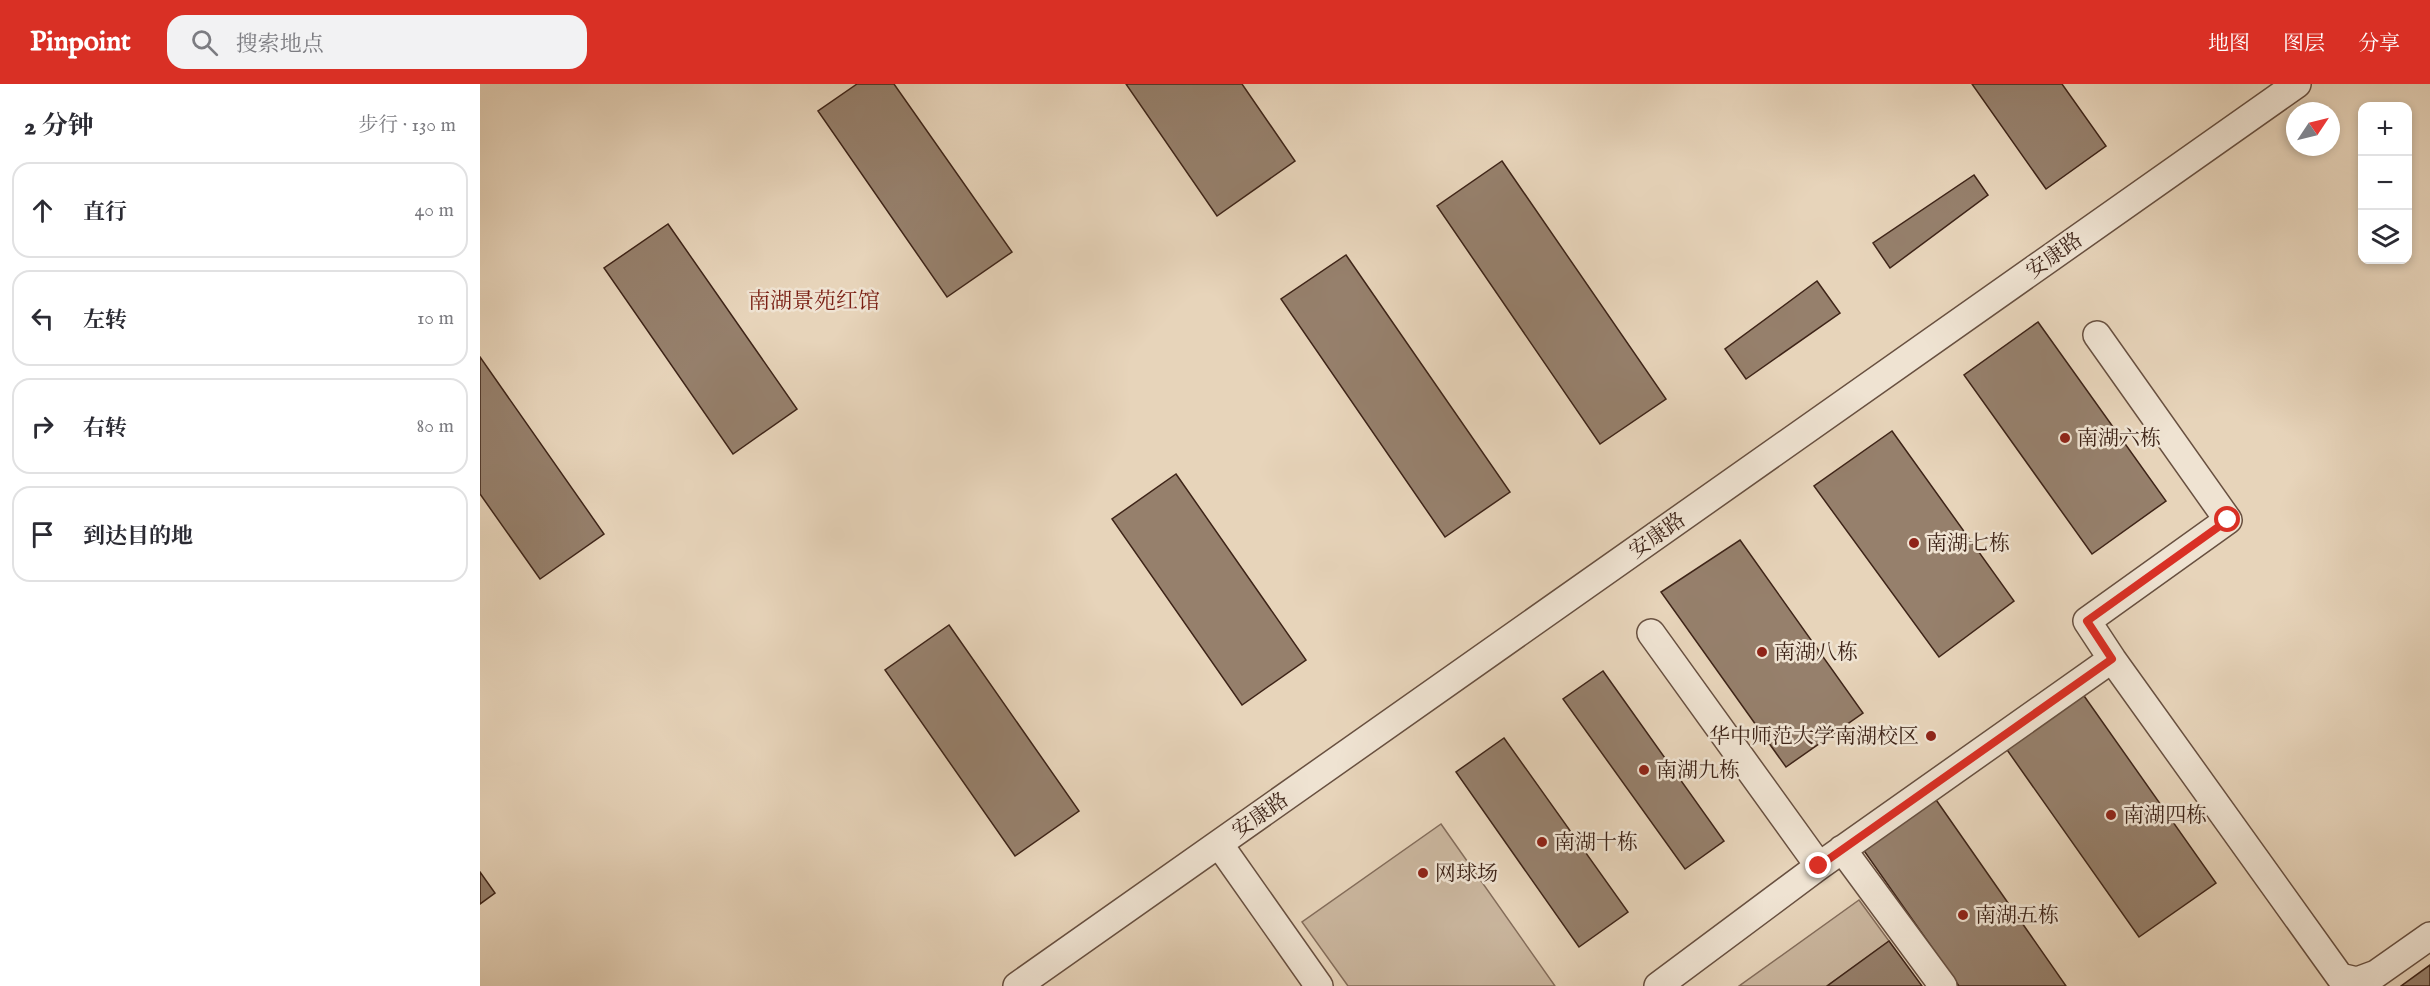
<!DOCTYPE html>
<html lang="zh">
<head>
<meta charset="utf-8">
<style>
  body { margin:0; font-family:"IM FELL English","Noto Serif SC",serif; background:#f2f2f3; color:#2b2b33 }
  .controls { position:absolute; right:18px; top:18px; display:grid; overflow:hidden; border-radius:12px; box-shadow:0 3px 9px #0003 }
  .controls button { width:54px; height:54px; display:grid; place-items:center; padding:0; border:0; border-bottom:2px solid #e1e1e2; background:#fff; color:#2b2b33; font:30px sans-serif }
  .compass { position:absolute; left:1806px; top:18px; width:54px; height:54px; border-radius:50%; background:#fff; box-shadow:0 3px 9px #0003; rotate:55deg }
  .stop { position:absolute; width:18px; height:18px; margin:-14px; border:4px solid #d93025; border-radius:50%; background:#fff }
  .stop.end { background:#d93025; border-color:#fff; box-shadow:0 2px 6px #0008 }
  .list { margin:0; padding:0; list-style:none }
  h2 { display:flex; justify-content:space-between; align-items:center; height:78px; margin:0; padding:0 24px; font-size:26px }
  h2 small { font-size:20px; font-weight:400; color:#7c7c81 }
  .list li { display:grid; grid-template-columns:39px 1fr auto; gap:18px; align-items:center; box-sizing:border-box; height:96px; margin:0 12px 12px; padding:0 12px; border:2px solid #e1e1e2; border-radius:18px }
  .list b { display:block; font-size:22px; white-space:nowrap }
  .list em { font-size:20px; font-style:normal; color:#7c7c81 }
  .icon { flex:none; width:33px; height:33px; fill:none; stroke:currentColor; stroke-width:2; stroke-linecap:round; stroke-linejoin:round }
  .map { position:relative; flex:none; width:1950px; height:902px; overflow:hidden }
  header { display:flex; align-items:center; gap:36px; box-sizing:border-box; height:84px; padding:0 30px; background:#d93025; color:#fff }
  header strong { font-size:28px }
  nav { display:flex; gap:33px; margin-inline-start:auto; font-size:21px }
  .search { width:420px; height:54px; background:#f2f2f3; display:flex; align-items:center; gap:15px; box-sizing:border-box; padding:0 21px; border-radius:18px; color:#7c7c81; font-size:22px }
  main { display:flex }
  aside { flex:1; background:#fff }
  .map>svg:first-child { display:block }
  .green { fill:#cab69e; stroke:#846d5b; stroke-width:1.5 }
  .building { fill:#96806c; stroke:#3e2418; stroke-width:1.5 }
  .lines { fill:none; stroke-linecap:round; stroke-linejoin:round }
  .minor-casing { stroke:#685040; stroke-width:30 }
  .minor { stroke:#efe3d2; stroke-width:27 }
  .route { stroke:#d93025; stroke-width:8 }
  .poi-dot { fill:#8f2418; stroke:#efe3d2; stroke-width:2 }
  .labels { text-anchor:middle; stroke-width:5; stroke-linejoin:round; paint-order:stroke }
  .street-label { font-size:21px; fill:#3e2418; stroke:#efe3d2 }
  .poi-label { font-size:21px; fill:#3e2418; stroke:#efe3d2; text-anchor:start }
  .neighbourhood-label { font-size:22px; fill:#7a1f14; stroke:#efe3d2 }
</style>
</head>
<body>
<header>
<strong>Pinpoint</strong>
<div class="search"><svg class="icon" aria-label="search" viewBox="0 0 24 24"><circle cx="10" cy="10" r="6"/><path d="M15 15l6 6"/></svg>搜索地点</div>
<nav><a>地图</a><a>图层</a><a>分享</a></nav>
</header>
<main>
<aside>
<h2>2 分钟<small>步行 · 130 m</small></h2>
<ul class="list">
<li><svg class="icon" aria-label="ahead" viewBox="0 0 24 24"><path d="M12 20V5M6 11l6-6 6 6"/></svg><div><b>直行</b></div><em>40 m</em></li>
<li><svg class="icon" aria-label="left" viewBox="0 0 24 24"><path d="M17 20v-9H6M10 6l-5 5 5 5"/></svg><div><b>左转</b></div><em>10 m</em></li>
<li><svg class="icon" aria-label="right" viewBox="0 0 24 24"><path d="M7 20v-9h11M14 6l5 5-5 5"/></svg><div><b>右转</b></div><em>80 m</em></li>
<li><svg class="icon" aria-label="arrive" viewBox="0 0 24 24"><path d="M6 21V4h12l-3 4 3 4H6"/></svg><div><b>到达目的地</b></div></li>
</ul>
</aside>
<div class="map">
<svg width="1950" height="902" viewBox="0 0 1950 902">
  <rect width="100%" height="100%" fill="#e7d4ba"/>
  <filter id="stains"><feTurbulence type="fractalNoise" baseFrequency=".00333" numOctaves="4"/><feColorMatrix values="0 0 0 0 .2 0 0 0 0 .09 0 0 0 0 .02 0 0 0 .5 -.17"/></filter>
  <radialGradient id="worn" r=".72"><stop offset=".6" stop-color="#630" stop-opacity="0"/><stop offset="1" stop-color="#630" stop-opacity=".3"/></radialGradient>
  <path class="green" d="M 961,740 L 1075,902 L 868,902 L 822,838 Z
    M 1379,816 L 1409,857 L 1347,902 L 1259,902 Z"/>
  <path class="building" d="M 377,0 L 414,0 L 532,168 L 467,213 L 338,27 Z
    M 646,0 L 762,0 L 815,77 L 737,132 Z
    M 1492,0 L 1582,0 L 1626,62 L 1566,105 Z
    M 1022,77 L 1186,315 L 1120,360 L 957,122 Z
    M 1494,91 L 1508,111 L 1410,184 L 1393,159 Z
    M 188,140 L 317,325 L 253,370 L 124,184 Z
    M 866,171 L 1030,408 L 965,453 L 801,215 Z
    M 1337,197 L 1360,229 L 1266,295 L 1245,265 Z
    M 1558,238 L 1686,417 L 1612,470 L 1484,291 Z
    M 0,273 L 124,450 L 60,495 L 0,410 Z
    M 1412,347 L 1534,517 L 1459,573 L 1334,402 Z
    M 696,390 L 826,576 L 762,621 L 632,435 Z
    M 1260,456 L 1383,629 L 1306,683 L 1181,508 Z
    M 469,541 L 599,727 L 535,772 L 405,586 Z
    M 1123,587 L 1244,757 L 1205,785 L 1083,615 Z
    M 1602,609 L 1736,799 L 1659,853 L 1525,663 Z
    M 1024,654 L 1148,828 L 1099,863 L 976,688 Z
    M 1452,710 L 1586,902 L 1479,902 L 1380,761 Z
    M 0,788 L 15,809 L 0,820 Z
    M 1409,857 L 1442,902 L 1347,902 Z
    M 1950,881 L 1950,902 L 1921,902 Z"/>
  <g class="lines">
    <g class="minor-casing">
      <path id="minor" d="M 1617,251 L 1748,436 L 1607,537 L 1632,575
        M 1171,549 L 1339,782
        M 739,760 L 839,902
        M 1362,765 L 1463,902
        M 537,902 L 1817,0
        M 1178,902 L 1339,782 L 1632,575 L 1860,893 L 1877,897 L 1896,890 L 1950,852"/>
    </g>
    <use href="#minor" class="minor"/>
  </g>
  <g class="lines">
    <path class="route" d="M 1339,782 L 1632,575 L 1607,537 L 1748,436"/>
  </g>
  <g class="poi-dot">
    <circle cx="1585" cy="354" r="6"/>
    <circle cx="1434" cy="459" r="6"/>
    <circle cx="1282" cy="568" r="6"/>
    <circle cx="1451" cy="652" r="6"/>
    <circle cx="1164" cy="686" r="6"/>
    <circle cx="1631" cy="731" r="6"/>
    <circle cx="1062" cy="758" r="6"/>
    <circle cx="943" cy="789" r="6"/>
    <circle cx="1483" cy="831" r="6"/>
  </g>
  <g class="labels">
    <g class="street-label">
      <text transform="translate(1574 171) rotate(-35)" y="7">安康路</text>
      <text transform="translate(1177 451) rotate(-35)" y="7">安康路</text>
      <text transform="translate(780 731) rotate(-35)" y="7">安康路</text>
    </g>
    <g class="poi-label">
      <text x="1597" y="361">南湖六栋</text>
      <text x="1446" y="466">南湖七栋</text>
      <text x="1294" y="575">南湖八栋</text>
      <text x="1439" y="659" text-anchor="end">华中师范大学南湖校区</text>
      <text x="1176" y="693">南湖九栋</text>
      <text x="1643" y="738">南湖四栋</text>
      <text x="1074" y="765">南湖十栋</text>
      <text x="955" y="796">网球场</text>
      <text x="1495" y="838">南湖五栋</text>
    </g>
    <g class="neighbourhood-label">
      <text x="334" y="224">南湖景苑红馆</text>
    </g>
  </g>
  <rect width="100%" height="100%" filter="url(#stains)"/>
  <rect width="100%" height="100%" fill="url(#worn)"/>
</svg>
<div class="controls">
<button>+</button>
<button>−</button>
<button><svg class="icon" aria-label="layers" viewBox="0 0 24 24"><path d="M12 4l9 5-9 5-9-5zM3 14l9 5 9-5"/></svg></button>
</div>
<svg class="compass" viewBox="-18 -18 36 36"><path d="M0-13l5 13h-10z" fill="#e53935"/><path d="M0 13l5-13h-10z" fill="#7c7c81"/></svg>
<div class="stop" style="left:1748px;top:436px"></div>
<div class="stop end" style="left:1339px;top:782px"></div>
</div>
</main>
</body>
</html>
